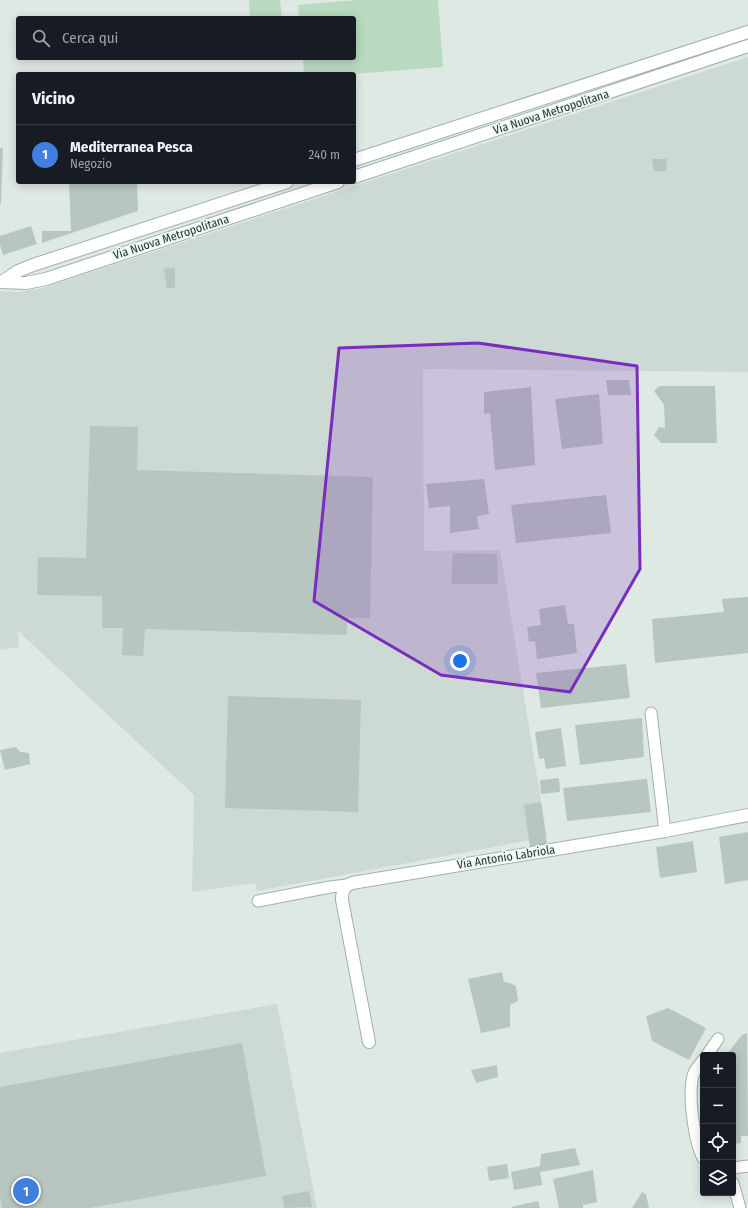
<!DOCTYPE html>
<html lang="it">
<head>
<meta charset="utf-8">
<style>
  body { margin:0; font-family:"Fira Sans Condensed",sans-serif; background:#242831; color:#f1f3f6 }
  .controls { position:absolute; right:12px; bottom:12px; display:grid; overflow:hidden; border-radius:4px; box-shadow:0 2px 10px #0003 }
  .controls button { width:36px; height:36px; display:grid; place-items:center; padding:0; border:0; border-bottom:1px solid #363941; background:#171b24; color:#f1f3f6; font:20px sans-serif }
  .you { position:absolute; left:460px; top:661px; width:14px; height:14px; margin:-10px; border:3px solid #fff; border-radius:50%; background:#1a73e8; box-shadow:0 0 0 6px #1a73e833 }
  .badge { display:grid; place-items:center; width:26px; height:26px; border-radius:50%; background:#0b8043; color:#fff; font-size:13px; font-weight:700 }
  .pin { position:absolute; translate:-50% -50%; border:2px solid #fff; box-shadow:0 1px 4px #0006 }
  .list { margin:0; padding:0; list-style:none }
  h2 { display:flex; justify-content:space-between; align-items:center; height:52px; margin:0; padding:0 16px; font-size:17px }
  h2 small { font-size:13px; font-weight:400; color:#9ea1a6 }
  .list li { display:grid; grid-template-columns:26px 1fr auto; gap:12px; align-items:center; box-sizing:border-box; height:60px; padding:0 16px; border-top:1px solid #363941 }
  .list b { display:block; font-size:15px; white-space:nowrap }
  .list p { margin:0; font-size:13px; white-space:nowrap; color:#9ea1a6 }
  .list em { font-size:13px; font-style:normal; color:#9ea1a6 }
  .icon { flex:none; width:22px; height:22px; fill:none; stroke:currentColor; stroke-width:2; stroke-linecap:round; stroke-linejoin:round }
  .map { position:relative; flex:none; width:748px; height:1208px; overflow:hidden }
  .search { position:absolute; background:#171b24; box-shadow:0 2px 10px #0003; left:16px; top:16px; width:340px; height:44px; display:flex; align-items:center; gap:10px; box-sizing:border-box; padding:0 14px; border-radius:4px; color:#9ea1a6; font-size:15px }
  .panel { position:absolute; background:#171b24; box-shadow:0 2px 10px #0003; left:16px; top:72px; width:340px; height:112px; border-radius:4px }
  .map>svg:first-child { display:block }
  .built { fill:#cdd9d3 }
  .green { fill:#b9d9c0 }
  .building { fill:#b8c6c0 }
  .lines { fill:none; stroke-linecap:round; stroke-linejoin:round }
  .service-casing { stroke:#a2b0ab; stroke-width:13 }
  .minor-casing { stroke:#a2b0ab; stroke-width:14 }
  .tertiary-casing { stroke:#a2b0ab; stroke-width:14 }
  .service { stroke:#fff; stroke-width:11 }
  .minor { stroke:#fff; stroke-width:12 }
  .tertiary { stroke:#fff; stroke-width:12 }
  .marked { fill:#7b2cbf; fill-opacity:0.2; stroke:#7b2cbf; stroke-width:3; stroke-linejoin:round }
  .labels { text-anchor:middle; stroke-width:3.5; stroke-linejoin:round; paint-order:stroke }
  .street-label { font-size:12px; fill:#213831; stroke:#eff6f2 }
</style>
</head>
<body>
<div class="map">
<svg width="748" height="1208" viewBox="0 0 748 1208">
  <rect width="100%" height="100%" fill="#dfe9e4"/>
  <path class="built" d="M 748,57 L 748,372 L 423,369 L 424,551 L 500,550 L 547,837 L 257,891 L 255,883 L 192,892 L 194,795 L 18,631 L 19,647 L 0,650 L 0,291 L 19,292 L 43,288 Z
    M 277,1004 L 317,1208 L 0,1208 L 0,1053 Z"/>
  <path class="green" d="M 249,0 L 280,0 L 282,18 L 250,18 Z
    M 358,0 L 438,0 L 443,67 L 353,74 L 304,74 L 303,58 L 354,58 L 354,18 L 299,18 L 298,5 Z"/>
  <path class="building" d="M 0,148 L 3,148 L 1,204 L 0,204 Z
    M 652,159 L 667,159 L 666,171 L 654,171 Z
    M 69,182 L 137,182 L 138,211 L 42,243 L 42,231 L 71,231 Z
    M 31,226 L 37,244 L 3,255 L 0,245 L 0,236 Z
    M 175,267 L 175,287 L 167,289 L 164,269 Z
    M 606,380 L 629,380 L 631,395 L 608,395 Z
    M 659,386 L 715,386 L 717,443 L 661,443 L 654,435 L 659,427 L 665,428 L 664,405 L 654,391 Z
    M 531,387 L 535,465 L 495,470 L 490,413 L 484,414 L 484,392 Z
    M 599,394 L 603,444 L 562,449 L 555,399 Z
    M 90,426 L 138,427 L 137,470 L 373,477 L 370,618 L 347,618 L 347,635 L 145,629 L 143,656 L 122,655 L 123,628 L 102,628 L 102,596 L 37,595 L 38,557 L 86,558 Z
    M 484,479 L 489,514 L 477,516 L 479,529 L 450,533 L 450,506 L 429,508 L 426,484 Z
    M 606,495 L 611,533 L 516,543 L 511,505 Z
    M 453,553 L 497,554 L 498,584 L 451,584 Z
    M 748,597 L 748,653 L 655,663 L 652,619 L 724,612 L 722,599 Z
    M 565,605 L 568,624 L 574,624 L 577,653 L 537,659 L 535,641 L 529,642 L 527,627 L 541,625 L 539,609 Z
    M 626,664 L 630,698 L 541,708 L 536,673 Z
    M 228,696 L 361,700 L 358,812 L 225,808 Z
    M 642,718 L 644,757 L 580,765 L 575,725 Z
    M 561,728 L 566,766 L 546,769 L 544,758 L 539,759 L 535,732 Z
    M 16,747 L 20,752 L 29,753 L 30,764 L 5,770 L 0,750 Z
    M 559,778 L 560,792 L 541,794 L 540,780 Z
    M 647,779 L 651,812 L 567,821 L 563,788 Z
    M 541,802 L 547,844 L 530,847 L 524,805 Z
    M 748,832 L 748,880 L 725,884 L 719,837 Z
    M 693,841 L 697,872 L 660,878 L 656,847 Z
    M 502,972 L 504,982 L 510,983 L 516,986 L 518,1001 L 510,1005 L 510,1027 L 481,1033 L 468,979 Z
    M 668,1008 L 706,1028 L 689,1060 L 652,1041 L 646,1016 Z
    M 747,1033 L 748,1136 L 741,1136 L 741,1143 L 733,1144 L 733,1055 L 726,1055 L 742,1035 Z
    M 242,1043 L 266,1176 L 90,1208 L 2,1208 L 0,1195 L 0,1087 Z
    M 497,1065 L 498,1077 L 476,1083 L 471,1070 Z
    M 575,1148 L 580,1165 L 540,1172 L 542,1185 L 514,1190 L 511,1172 L 540,1166 L 541,1154 Z
    M 507,1164 L 509,1178 L 489,1181 L 487,1167 Z
    M 593,1170 L 597,1202 L 583,1205 L 583,1208 L 559,1208 L 553,1179 Z
    M 309,1191 L 312,1207 L 284,1208 L 282,1196 Z
    M 642,1192 L 646,1194 L 649,1208 L 632,1208 Z
    M 538,1201 L 540,1208 L 512,1208 L 511,1207 Z"/>
  <g class="lines">
    <g class="service-casing">
      <path id="service" d="M 651,713 L 665,831
        M 258,901 L 330,887 L 347,885
        M 707,1055 L 718,1039
        M 703,1060 C 700,1065 694,1070 693,1076 C 688,1095 694,1141 703,1158
        M 733,1168 L 748,1166
        M 733,1183 L 740,1208"/>
    </g>
    <g class="minor-casing">
      <path id="minor" d="M 369,1042 L 342,900 C 342,891 344,886 352,883 L 665,831 L 748,815"/>
    </g>
    <g class="tertiary-casing">
      <path id="tertiary" d="M 354,160 L 748,32
        M 354,177 L 748,46
        M 0,282 L 26,283 L 46,279 L 338,182
        M 2,282 L 18,271 L 33,265 L 287,182"/>
    </g>
    <use href="#service" class="service"/>
    <use href="#minor" class="minor"/>
    <use href="#tertiary" class="tertiary"/>
  </g>
  <path class="marked" d="M 478,343 L 637,366 L 640,569 L 570,692 L 441,675 L 314,601 L 339,348 Z"/>
  <g class="labels">
    <g class="street-label">
      <text transform="translate(551 112) rotate(-18)" y="4">Via Nuova Metropolitana</text>
      <text transform="translate(171 237) rotate(-18)" y="4">Via Nuova Metropolitana</text>
      <text transform="translate(506 857) rotate(-9)" y="4">Via Antonio Labriola</text>
    </g>
  </g>
</svg>
<div class="controls">
<button>+</button>
<button>−</button>
<button><svg class="icon" aria-label="locate" viewBox="0 0 24 24"><circle cx="12" cy="12" r="6"/><path d="M12 2v4M12 18v4M2 12h4M18 12h4"/></svg></button>
<button><svg class="icon" aria-label="layers" viewBox="0 0 24 24"><path d="M12 4l9 5-9 5-9-5zM3 14l9 5 9-5"/></svg></button>
</div>
<div class="you"></div>
<div class="pin badge" style="left:26px;top:1191px;background:#3f7fe0">1</div>
<div class="search"><svg class="icon" aria-label="search" viewBox="0 0 24 24"><circle cx="10" cy="10" r="6"/><path d="M15 15l6 6"/></svg>Cerca qui</div>
<section class="panel">
<h2>Vicino<small></small></h2>
<ul class="list">
<li><span class="badge" style="background:#3f7fe0">1</span><div><b>Mediterranea Pesca</b><p>Negozio</p></div><em>240 m</em></li>
</ul>
</section>
</div>
</body>
</html>
